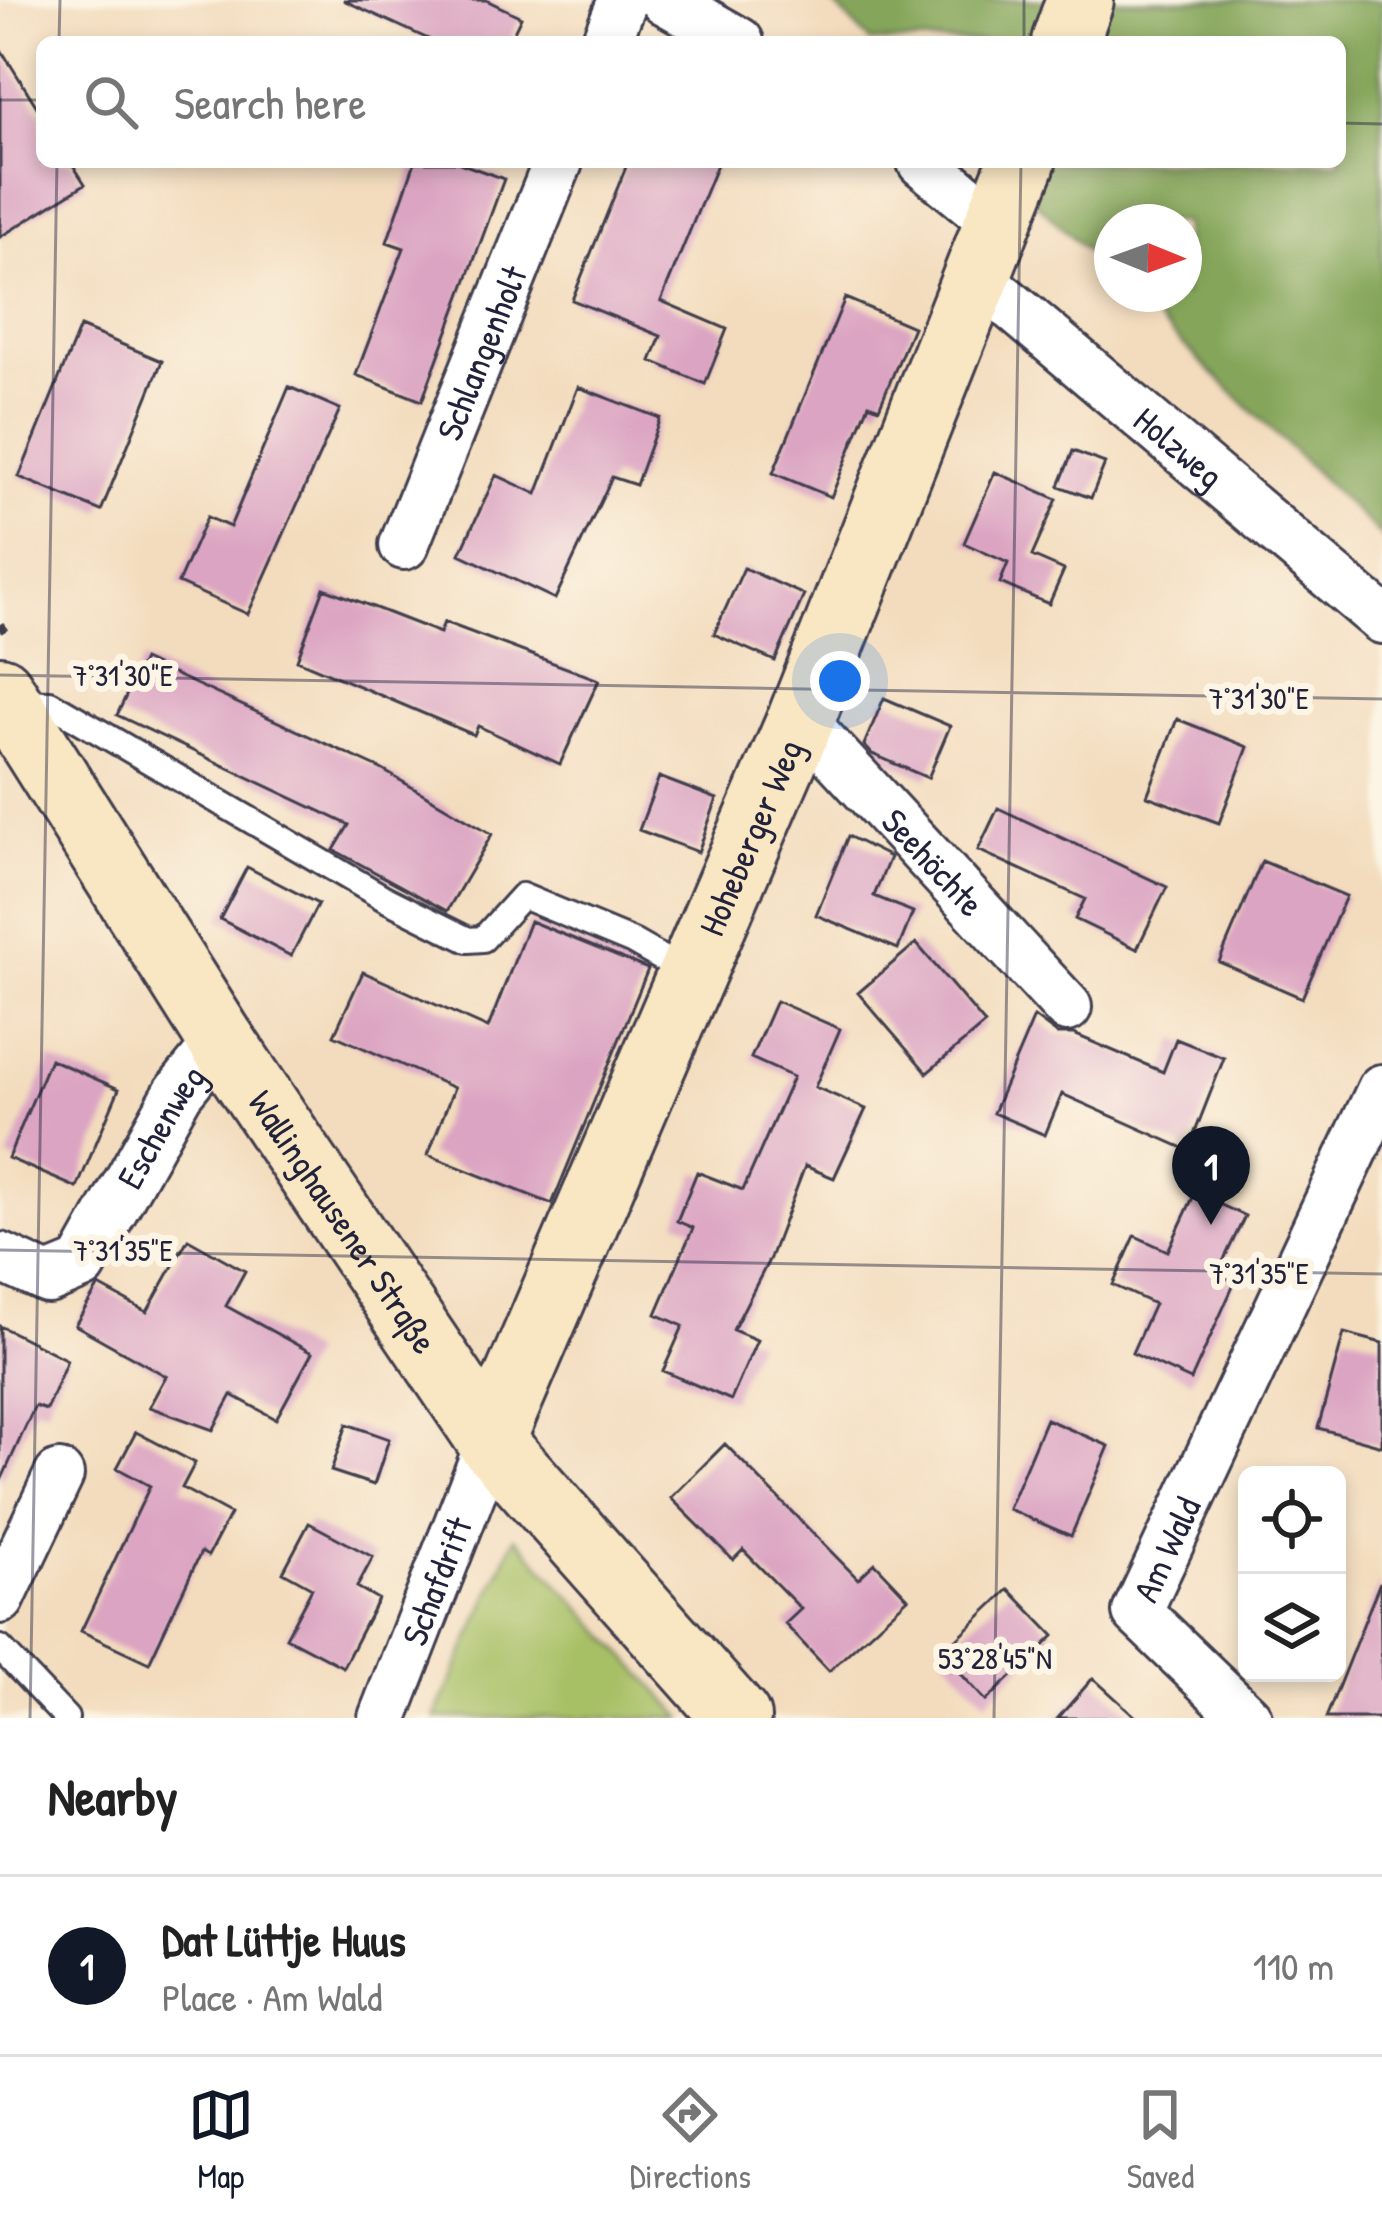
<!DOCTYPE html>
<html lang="en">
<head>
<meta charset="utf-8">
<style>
  body { margin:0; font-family:"Patrick Hand",sans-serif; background:#f6f6f6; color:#222 }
  .controls { position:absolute; right:36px; bottom:36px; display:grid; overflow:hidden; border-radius:18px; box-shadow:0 6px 18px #0003 }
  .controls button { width:108px; height:108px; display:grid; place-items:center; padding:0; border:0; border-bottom:3px solid #e0e0e0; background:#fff; color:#222; font:60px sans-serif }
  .compass { position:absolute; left:1094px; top:204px; width:108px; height:108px; border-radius:50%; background:#fff; box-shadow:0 6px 18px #0003; rotate:91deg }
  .you { position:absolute; left:840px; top:681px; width:42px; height:42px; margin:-30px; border:9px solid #fff; border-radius:50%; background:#1a73e8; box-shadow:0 0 0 18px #1a73e833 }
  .badge { display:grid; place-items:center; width:78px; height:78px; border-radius:50%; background:#111827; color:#fff; font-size:39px; font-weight:700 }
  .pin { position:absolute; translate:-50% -99px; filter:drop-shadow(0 3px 6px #0008) }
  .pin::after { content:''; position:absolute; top:63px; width:42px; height:36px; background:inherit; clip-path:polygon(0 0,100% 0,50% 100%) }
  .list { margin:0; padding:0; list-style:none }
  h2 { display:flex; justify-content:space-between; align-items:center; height:156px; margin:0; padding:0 48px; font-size:51px }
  h2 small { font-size:39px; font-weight:400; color:#767676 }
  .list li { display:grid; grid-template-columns:78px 1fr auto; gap:36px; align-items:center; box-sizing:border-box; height:180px; padding:0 48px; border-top:3px solid #e0e0e0 }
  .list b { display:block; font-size:45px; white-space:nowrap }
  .list p { margin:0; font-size:39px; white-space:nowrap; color:#767676 }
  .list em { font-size:39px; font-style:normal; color:#767676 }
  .icon { flex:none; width:66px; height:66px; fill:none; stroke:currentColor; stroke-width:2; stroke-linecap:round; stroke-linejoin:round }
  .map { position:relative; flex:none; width:1382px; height:1718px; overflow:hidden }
  .search { position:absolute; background:#fff; box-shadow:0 6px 18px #0003; left:36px; right:36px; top:36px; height:132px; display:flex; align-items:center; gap:30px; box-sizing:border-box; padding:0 42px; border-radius:18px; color:#767676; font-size:45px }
  .sheet { height:336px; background:#fff }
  nav { display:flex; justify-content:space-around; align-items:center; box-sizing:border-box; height:168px; border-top:3px solid #e0e0e0; background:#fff; font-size:33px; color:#767676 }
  nav a { display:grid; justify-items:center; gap:6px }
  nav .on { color:#111827 }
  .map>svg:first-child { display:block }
  .green { fill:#a7c065; stroke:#647150; stroke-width:3 }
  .forest { fill:#85a65a; stroke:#54644a; stroke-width:3 }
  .building { fill:#dba4c2 }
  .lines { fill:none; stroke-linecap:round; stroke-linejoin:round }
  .lane-casing { stroke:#413e4e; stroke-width:30 }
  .street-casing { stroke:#413e4e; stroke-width:54 }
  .secondary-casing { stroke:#413e4e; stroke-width:72 }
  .path { stroke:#413e4e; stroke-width:8; stroke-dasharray:9 9; stroke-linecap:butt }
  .lane { stroke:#fff; stroke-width:24 }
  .street { stroke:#fff; stroke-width:48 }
  .secondary { stroke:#f9e7c3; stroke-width:66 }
  .ticks { fill:none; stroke:#22223b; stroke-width:3; stroke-opacity:0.45 }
  .labels { text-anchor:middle; stroke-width:12; stroke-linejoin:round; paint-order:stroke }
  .street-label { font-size:36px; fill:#22223b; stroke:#fcf5e5 }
  .ticks-label { font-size:30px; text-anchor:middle; fill:#22223b; stroke:#fcf5e5; stroke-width:12; stroke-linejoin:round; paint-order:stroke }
</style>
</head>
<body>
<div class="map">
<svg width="1382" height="1718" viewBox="0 0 1382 1718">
  <rect width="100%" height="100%" fill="#fcf5e5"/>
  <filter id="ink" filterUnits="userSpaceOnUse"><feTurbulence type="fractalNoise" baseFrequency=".00833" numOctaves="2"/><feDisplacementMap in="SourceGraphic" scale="24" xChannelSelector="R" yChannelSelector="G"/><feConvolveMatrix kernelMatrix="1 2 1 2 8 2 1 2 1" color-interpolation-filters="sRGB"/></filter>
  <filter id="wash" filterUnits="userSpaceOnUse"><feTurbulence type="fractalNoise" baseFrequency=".004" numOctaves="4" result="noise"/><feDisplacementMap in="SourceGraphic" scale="48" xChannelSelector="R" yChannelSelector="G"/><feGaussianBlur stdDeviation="2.7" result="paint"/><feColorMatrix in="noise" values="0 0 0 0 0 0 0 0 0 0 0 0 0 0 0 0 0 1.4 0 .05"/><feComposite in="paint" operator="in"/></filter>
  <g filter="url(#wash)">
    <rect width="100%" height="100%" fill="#f3dcbd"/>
    <path class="green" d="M 515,1537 L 683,1718 L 435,1718 Z"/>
    <path class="forest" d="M 830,0 L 1382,0 L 1382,537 L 1131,294 L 1184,294 L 1184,222 L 1112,222 L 1112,276 L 995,162 L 1340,162 L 1340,42 L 871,42 Z"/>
    <g id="blocks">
      <path class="building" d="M 343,0 L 486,0 L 521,17 L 509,42 L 435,42 Z
        M 0,48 L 42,115 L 42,162 L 71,162 L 85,184 L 0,237 Z
        M 415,162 L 457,162 L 504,179 L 422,401 L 356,375 L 404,248 L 387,242 Z
        M 628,162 L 718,162 L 661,301 L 727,329 L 705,384 L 651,361 L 661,336 L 572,300 Z
        M 845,298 L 913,327 L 879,408 L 869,404 L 831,497 L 773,473 Z
        M 80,327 L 162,361 L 101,511 L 19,477 Z
        M 289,387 L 340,409 L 248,614 L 178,583 L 207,517 L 230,527 Z
        M 578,387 L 660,418 L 636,485 L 612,477 L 555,599 L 460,554 L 496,475 L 537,494 Z
        M 1073,451 L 1105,463 L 1091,498 L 1059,486 Z
        M 995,472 L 1057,499 L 1032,556 L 1064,570 L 1049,604 L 1000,583 L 1008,563 L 964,543 Z
        M 744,568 L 804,595 L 775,661 L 714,634 Z
        M 324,588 L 440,633 L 444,622 L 599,680 L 560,764 L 478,726 L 474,735 L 297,660 Z
        M 143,660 L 381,769 L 492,834 L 447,911 L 334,850 L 349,825 L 117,715 Z
        M 884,698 L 950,726 L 928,778 L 872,754 L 864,745 Z
        M 1177,719 L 1248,747 L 1219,823 L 1147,796 Z
        M 659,777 L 717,799 L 698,852 L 639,830 Z
        M 998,808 L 1167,887 L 1137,949 L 1075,919 L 1085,899 L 978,850 Z
        M 848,836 L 890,857 L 874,896 L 913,912 L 898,949 L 816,915 Z
        M 1262,861 L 1346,896 L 1302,998 L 1219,962 Z
        M 247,867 L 318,904 L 291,956 L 220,919 Z
        M 530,921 L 648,969 L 552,1204 L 428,1155 L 454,1088 L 334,1035 L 363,972 L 488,1028 Z
        M 916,943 L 985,1024 L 927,1073 L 858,993 Z
        M 776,1001 L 840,1029 L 815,1087 L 866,1109 L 834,1178 L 805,1166 L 770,1258 L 733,1330 L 757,1340 L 731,1400 L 663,1371 L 683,1326 L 656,1314 L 693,1228 L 677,1221 L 697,1172 L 743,1190 L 793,1077 L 751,1058 Z
        M 1034,1017 L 1057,1034 L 1074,1034 L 1163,1072 L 1176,1039 L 1224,1058 L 1188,1150 L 1062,1094 L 1045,1135 L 993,1113 Z
        M 50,1059 L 119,1089 L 77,1188 L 8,1158 Z
        M 1195,1193 L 1245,1216 L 1217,1274 L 1235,1282 L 1191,1380 L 1132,1353 L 1154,1304 L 1113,1285 L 1135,1236 L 1168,1251 Z
        M 188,1239 L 245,1271 L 226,1306 L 312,1353 L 276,1419 L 232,1395 L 213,1430 L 149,1407 L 166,1376 L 75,1325 L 99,1286 L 147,1312 Z
        M 0,1326 L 67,1360 L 46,1410 L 35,1406 L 0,1483 Z
        M 1344,1333 L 1382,1343 L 1382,1446 L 1318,1428 Z
        M 1046,1419 L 1109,1446 L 1071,1536 L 1008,1509 Z
        M 347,1424 L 389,1439 L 374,1485 L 331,1471 Z
        M 136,1432 L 195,1463 L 182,1488 L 230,1514 L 208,1556 L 201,1552 L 149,1663 L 81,1631 L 150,1486 L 117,1468 Z
        M 725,1444 L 858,1579 L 875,1563 L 908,1598 L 829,1671 L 785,1624 L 801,1609 L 743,1550 L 733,1560 L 671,1498 Z
        M 309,1523 L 373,1557 L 357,1587 L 378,1599 L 343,1667 L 286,1637 L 312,1588 L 283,1572 Z
        M 1380,1582 L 1382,1718 L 1326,1718 Z
        M 1009,1589 L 1054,1636 L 986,1701 L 942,1653 Z
        M 1093,1678 L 1137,1718 L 1058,1718 Z"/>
    </g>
  </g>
  <g filter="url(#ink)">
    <use href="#blocks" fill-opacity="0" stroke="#413e4e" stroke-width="3"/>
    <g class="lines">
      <g class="lane-casing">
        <path id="lane" d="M 19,702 L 50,703 L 384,898 L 468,940 L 483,939 L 522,896 L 633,942 L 689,974
          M 0,1648 L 66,1718"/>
      </g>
      <g class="street-casing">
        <g id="street">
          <path d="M 665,0 L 739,42"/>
          <path d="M 606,42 L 623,0"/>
          <path d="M 922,162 L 999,225"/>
          <path id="s1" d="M 975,275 L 1382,619"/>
          <path id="s2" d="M 404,545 L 558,162"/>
          <path id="s3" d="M 801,719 L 1067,1007"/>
          <path id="s4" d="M 0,1257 L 48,1279 L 82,1265 L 178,1093 L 221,1040"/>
          <path d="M 0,1599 L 59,1475"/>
          <path id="s5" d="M 383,1718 L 491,1441"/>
          <path id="s6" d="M 1247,1718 L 1137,1612 L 1382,1089"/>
        </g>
      </g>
      <g class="secondary-casing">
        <g id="secondary">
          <path d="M 1065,42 L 1080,0"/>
          <path id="s7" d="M 0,690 L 221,1040 L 491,1441 L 737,1718"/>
          <path id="s8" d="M 491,1441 L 801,719 L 1022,162"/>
        </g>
      </g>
      <path class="path" d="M 0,624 L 9,639"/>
      <use href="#lane" class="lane"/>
      <use href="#street" class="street"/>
      <use href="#secondary" class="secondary"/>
    </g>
  </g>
  <path class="ticks" d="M 59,42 L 60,0M 1024,42 L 1024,0M 0,100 L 42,100M 1340,123 L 1382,124M 0,675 L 1382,699M 0,1250 L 1382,1274M 30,1718 L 57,162M 994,1718 L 1021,162"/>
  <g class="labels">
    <g class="street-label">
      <text dy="13" stroke="none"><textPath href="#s2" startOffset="207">Schlangenholt</textPath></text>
      <text dy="13" stroke="none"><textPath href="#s1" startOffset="267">Holzweg</textPath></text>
      <text dy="13" stroke="none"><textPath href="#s8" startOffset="657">Hoheberger Weg</textPath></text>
      <text dy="13" stroke="none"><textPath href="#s3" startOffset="195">Seehöchte</textPath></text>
      <text dy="13" stroke="none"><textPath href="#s4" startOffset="249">Eschenweg</textPath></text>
      <text dy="13" stroke="none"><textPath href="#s7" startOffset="633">Wallinghausener Straße</textPath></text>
      <text dy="13" stroke="none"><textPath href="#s6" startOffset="222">Am Wald</textPath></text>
      <text dy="13" stroke="none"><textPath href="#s5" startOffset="147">Schafdrift</textPath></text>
    </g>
  </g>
  <g class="ticks-label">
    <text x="123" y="686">7°31'30"E</text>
    <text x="1259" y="709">7°31'30"E</text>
    <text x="123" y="1261">7°31'35"E</text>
    <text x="1259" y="1284">7°31'35"E</text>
    <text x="995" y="1669">53°28'45"N</text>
  </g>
</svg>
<div class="controls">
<button><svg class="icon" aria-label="locate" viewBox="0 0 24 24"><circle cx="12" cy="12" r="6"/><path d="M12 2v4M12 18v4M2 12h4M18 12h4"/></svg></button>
<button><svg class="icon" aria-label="layers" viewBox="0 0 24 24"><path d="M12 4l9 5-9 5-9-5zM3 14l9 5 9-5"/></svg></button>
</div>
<svg class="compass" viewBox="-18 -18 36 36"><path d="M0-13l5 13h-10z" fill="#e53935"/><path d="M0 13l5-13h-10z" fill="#767676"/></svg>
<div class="you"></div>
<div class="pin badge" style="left:1211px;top:1225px">1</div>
<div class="search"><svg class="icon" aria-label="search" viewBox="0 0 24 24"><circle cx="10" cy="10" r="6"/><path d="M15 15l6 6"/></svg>Search here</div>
</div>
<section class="sheet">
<h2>Nearby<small></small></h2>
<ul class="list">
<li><span class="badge">1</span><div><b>Dat Lüttje Huus</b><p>Place · Am Wald</p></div><em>110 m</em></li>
</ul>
</section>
<nav>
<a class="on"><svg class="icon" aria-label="map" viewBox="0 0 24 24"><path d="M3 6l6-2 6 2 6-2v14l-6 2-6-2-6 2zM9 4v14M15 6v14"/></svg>Map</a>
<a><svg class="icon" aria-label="directions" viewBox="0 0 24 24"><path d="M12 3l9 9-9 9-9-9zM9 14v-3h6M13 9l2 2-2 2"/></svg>Directions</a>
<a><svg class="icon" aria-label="saved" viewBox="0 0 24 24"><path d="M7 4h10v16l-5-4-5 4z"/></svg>Saved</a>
</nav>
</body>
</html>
